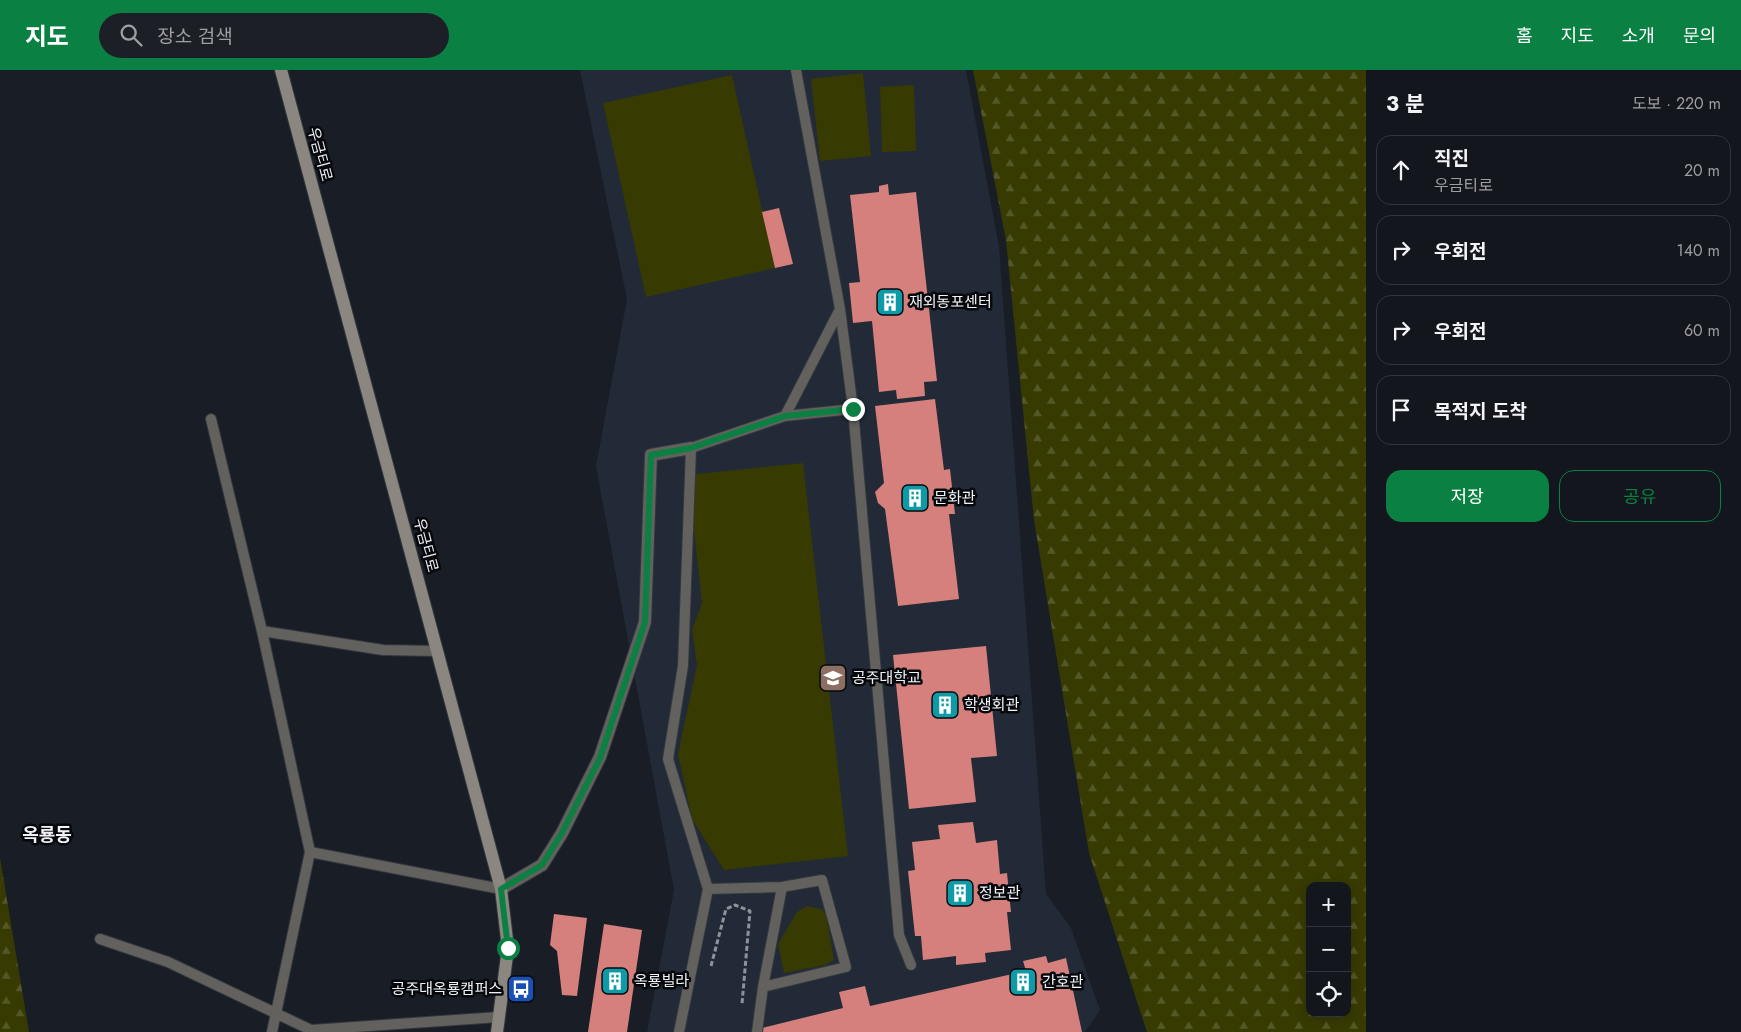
<!DOCTYPE html>
<html lang="ko">
<head>
<meta charset="utf-8">
<style>
  body { margin:0; font-family:Jost,"Noto Sans KR",sans-serif; background:#1c1f25; color:#f1f3f6 }
  .controls { position:absolute; right:15px; bottom:15px; display:grid; overflow:hidden; border-radius:10px; box-shadow:0 2px 12px #0003 }
  .controls button { width:45px; height:45px; display:grid; place-items:center; padding:0; border:0; border-bottom:1px solid #32353b; background:#13161c; color:#f1f3f6; font:25px sans-serif }
  .stop { position:absolute; width:15px; height:15px; margin:-11px; border:4px solid #0b8043; border-radius:50%; background:#fff }
  .stop.end { background:#0b8043; border-color:#fff; box-shadow:0 1px 5px #0008 }
  .list { margin:0; padding:0; list-style:none }
  h2 { display:flex; justify-content:space-between; align-items:center; height:65px; margin:0; padding:0 20px; font-size:21px }
  h2 small { font-size:16px; font-weight:400; color:#9d9fa3 }
  .list li { display:grid; grid-template-columns:32px 1fr auto; gap:15px; align-items:center; box-sizing:border-box; height:70px; margin:0 10px 10px; padding:0 10px; border:1px solid #32353b; border-radius:15px }
  .list b { display:block; font-size:19px; white-space:nowrap }
  .list p { margin:0; font-size:16px; white-space:nowrap; color:#9d9fa3 }
  .list em { font-size:16px; font-style:normal; color:#9d9fa3 }
  .actions { display:flex; gap:10px; padding:15px 20px }
  .actions a { flex:1; padding:11px 0; border:1px solid #0b8043; border-radius:15px; text-align:center; font-size:18px; color:#0b8043 }
  .actions .main { background:#0b8043; color:#fff }
  .icon { flex:none; width:28px; height:28px; fill:none; stroke:currentColor; stroke-width:2; stroke-linecap:round; stroke-linejoin:round }
  .map { position:relative; flex:none; width:1366px; height:962px; overflow:hidden }
  header { display:flex; align-items:center; gap:30px; box-sizing:border-box; height:70px; padding:0 25px; background:#0b8043; color:#fff }
  header strong { font-size:24px }
  nav { display:flex; gap:28px; margin-inline-start:auto; font-size:18px }
  .search { width:350px; height:45px; background:#1c1f25; display:flex; align-items:center; gap:12px; box-sizing:border-box; padding:0 18px; border-radius:28px; color:#9d9fa3; font-size:19px }
  main { display:flex }
  aside { flex:1; background:#13161c }
  .map>svg:first-child { display:block }
  .built { fill:#212a36 }
  .forest { fill:url(#forest-firs); fill-rule:evenodd }
  .garden { fill:#373b01 }
  .building { fill:#d5807c }
  .lines { fill:none; stroke-linecap:round; stroke-linejoin:round }
  .service-casing { stroke:#33383f; stroke-width:12 }
  .minor-casing { stroke:#33383f; stroke-width:14 }
  .secondary-casing { stroke:#33383f; stroke-width:14 }
  .path { stroke:#8e9299; stroke-width:3; stroke-dasharray:5 2.5; stroke-linecap:butt }
  .service { stroke:#63615d; stroke-width:10 }
  .minor { stroke:#63615d; stroke-width:12 }
  .secondary { stroke:#8b8780; stroke-width:12 }
  .route { stroke:#0b8043; stroke-width:6 }
  .labels { text-anchor:middle; stroke-width:5; stroke-linejoin:round; paint-order:stroke }
  .street-label { font-size:15px; fill:#eff3f9; stroke:#06080b }
  .poi-label { font-size:15px; fill:#eff3f9; stroke:#06080b; text-anchor:start }
  .quarter-label { font-size:18px; font-weight:bold; fill:#eff3f9; stroke:#06080b }
</style>
</head>
<body>
<header>
<strong>지도</strong>
<div class="search"><svg class="icon" aria-label="search" viewBox="0 0 24 24"><circle cx="10" cy="10" r="6"/><path d="M15 15l6 6"/></svg>장소 검색</div>
<nav><a>홈</a><a>지도</a><a>소개</a><a>문의</a></nav>
</header>
<main>
<div class="map">
<svg width="1366" height="962" viewBox="0 0 1366 962">
  <defs>
    <pattern id="forest-firs" width="22" height="20" patternUnits="userSpaceOnUse" patternTransform="scale(1.25)"><rect width="22" height="20" fill="#373b01"/><path d="M5 1l3.5 6h-7zM16 11l3.5 6h-7z" fill="#545827"/></pattern>
  </defs>
  <rect width="100%" height="100%" fill="#191e26"/>
  <path class="built" d="M 580,0 L 966,0 L 999,177 L 1046,824 L 1071,858 L 1100,940 L 1085,962 L 647,962 L 674,820 L 596,396 L 627,229 Z"/>
  <path class="forest" d="M 973,0 L 1366,0 L 1366,962 L 1147,962 L 1089,783 L 1034,450 L 1006,170 ZM 1310,816 L 1347,816 L 1347,943 L 1310,943 Z
    M 0,788 L 29,962 L 0,962 Z"/>
  <path class="garden" d="M 863,3 L 871,86 L 820,91 L 811,9 Z
    M 732,5 L 775,198 L 646,227 L 603,33 Z
    M 914,15 L 916,81 L 882,82 L 880,17 Z
    M 803,393 L 848,786 L 724,800 L 692,749 L 678,684 L 697,595 L 692,560 L 702,533 L 688,405 Z
    M 807,836 L 821,839 L 826,844 L 834,890 L 825,895 L 784,903 L 778,874 L 797,842 Z"/>
  <path class="building" d="M 888,114 L 889,125 L 916,122 L 937,311 L 924,312 L 925,326 L 897,329 L 896,320 L 879,322 L 872,251 L 853,253 L 849,213 L 860,212 L 850,125 L 879,122 L 879,116 Z
    M 779,138 L 793,194 L 775,198 L 762,142 Z
    M 935,329 L 944,400 L 950,399 L 955,444 L 949,444 L 959,529 L 898,536 L 885,439 L 878,433 L 875,422 L 884,413 L 875,336 Z
    M 986,576 L 997,686 L 971,688 L 976,732 L 909,739 L 893,585 Z
    M 973,752 L 976,773 L 997,770 L 1000,804 L 1007,803 L 1011,842 L 1007,842 L 1011,880 L 985,883 L 986,892 L 956,895 L 956,886 L 923,890 L 921,866 L 915,866 L 908,801 L 915,800 L 912,772 L 940,769 L 938,755 Z
    M 554,844 L 587,848 L 577,926 L 562,925 L 557,881 L 550,875 Z
    M 604,854 L 642,860 L 627,962 L 588,962 Z
    M 1046,886 L 1048,893 L 1066,888 L 1082,962 L 763,962 L 762,958 L 843,938 L 839,922 L 865,916 L 870,936 L 1026,901 L 1023,891 Z"/>
  <g class="lines">
    <g class="service-casing">
      <path id="service" d="M 853,339 L 899,865 L 911,895
        M 785,346 L 853,339 L 840,239
        M 211,349 L 262,561 L 310,782 L 272,962
        M 262,561 L 383,580 L 437,581
        M 310,782 L 501,819
        M 708,819 L 782,817 L 822,810 L 846,897 L 763,917 L 757,962
        M 100,869 L 168,892 L 311,960 L 499,947
        M 763,917 L 782,817
        M 679,962 L 708,819 L 668,689 L 683,596 L 691,378 L 785,346 L 840,239 L 796,0"/>
    </g>
    <g class="minor-casing">
      <path id="minor" d="M 501,819 L 542,795 L 562,763 L 600,687 L 645,552 L 651,385 L 691,378"/>
    </g>
    <g class="secondary-casing">
      <path id="secondary" d="M 281,0 L 501,819 L 508,878 L 497,962"/>
    </g>
    <path class="path" d="M 711,896 L 726,839 L 735,835 L 750,841 L 742,934"/>
    <use href="#service" class="service"/>
    <use href="#minor" class="minor"/>
    <use href="#secondary" class="secondary"/>
  </g>
  <g class="lines">
    <path class="route" d="M 508,878 L 501,819 L 542,795 L 562,763 L 600,688 L 645,552 L 651,385 L 691,378 L 785,346 L 853,339"/>
  </g>
  <defs>
    <g id="building-square" transform="scale(1.4375)"><rect x="-9" y="-9" width="18" height="18" rx="4" fill="#0f9aa8" stroke="#06080b"/><path d="M-4-6H4V6H1V3H-1V6H-4ZM-2.5-4.3h1.7v1.8h-1.7ZM.8-4.3h1.7v1.8H.8ZM-2.5-1h1.7V.8h-1.7ZM.8-1h1.7V.8H.8Z" fill="#fff"/></g>
    <g id="university-square" transform="scale(1.4375)"><rect x="-9" y="-9" width="18" height="18" rx="4" fill="#8d6e63" stroke="#06080b"/><path d="M0-5L7-2L0 1L-7-2ZM-4 1L0 2.5L4 1V4Q0 6-4 4Z" fill="#fff"/></g>
    <g id="bus-square" transform="scale(1.4375)"><rect x="-9" y="-9" width="18" height="18" rx="4" fill="#1a4fb4" stroke="#06080b"/><path d="M-5-6H5V4H4V6H2V4H-2V6H-4V4H-5ZM-3.5-4V0h7V-4ZM-3.5 1.2v1.5H-2V1.2ZM2 1.2v1.5H3.5V1.2Z" fill="#fff"/></g>
  </defs>
  <g fill-rule="evenodd">
    <use href="#building-square" x="890" y="232"/>
    <use href="#building-square" x="915" y="428"/>
    <use href="#university-square" x="833" y="608"/>
    <use href="#building-square" x="945" y="635"/>
    <use href="#building-square" x="960" y="823"/>
    <use href="#building-square" x="615" y="911"/>
    <use href="#building-square" x="1023" y="912"/>
    <use href="#bus-square" x="521" y="919"/>
  </g>
  <g class="labels">
    <g class="street-label">
      <text transform="translate(320 84) rotate(75)" y="5">우금티로</text>
      <text transform="translate(426 475) rotate(75)" y="5">우금티로</text>
    </g>
    <g class="poi-label">
      <text x="909" y="237">재외동포센터</text>
      <text x="934" y="433">문화관</text>
      <text x="852" y="613">공주대학교</text>
      <text x="964" y="640">학생회관</text>
      <text x="979" y="828">정보관</text>
      <text x="634" y="916">옥룡빌라</text>
      <text x="1042" y="917">간호관</text>
      <text x="502" y="924" text-anchor="end">공주대옥룡캠퍼스</text>
    </g>
    <g class="quarter-label">
      <text x="47" y="771">옥룡동</text>
    </g>
  </g>
</svg>
<div class="controls">
<button>+</button>
<button>−</button>
<button><svg class="icon" aria-label="locate" viewBox="0 0 24 24"><circle cx="12" cy="12" r="6"/><path d="M12 2v4M12 18v4M2 12h4M18 12h4"/></svg></button>
</div>
<div class="stop" style="left:508px;top:878px"></div>
<div class="stop end" style="left:853px;top:339px"></div>
</div>
<aside>
<h2>3 분<small>도보 · 220 m</small></h2>
<ul class="list">
<li><svg class="icon" aria-label="ahead" viewBox="0 0 24 24"><path d="M12 20V5M6 11l6-6 6 6"/></svg><div><b>직진</b><p>우금티로</p></div><em>20 m</em></li>
<li><svg class="icon" aria-label="right" viewBox="0 0 24 24"><path d="M7 20v-9h11M14 6l5 5-5 5"/></svg><div><b>우회전</b></div><em>140 m</em></li>
<li><svg class="icon" aria-label="right" viewBox="0 0 24 24"><path d="M7 20v-9h11M14 6l5 5-5 5"/></svg><div><b>우회전</b></div><em>60 m</em></li>
<li><svg class="icon" aria-label="arrive" viewBox="0 0 24 24"><path d="M6 21V4h12l-3 4 3 4H6"/></svg><div><b>목적지 도착</b></div></li>
</ul>
<div class="actions"><a class="main">저장</a><a>공유</a></div>
</aside>
</main>
</body>
</html>
